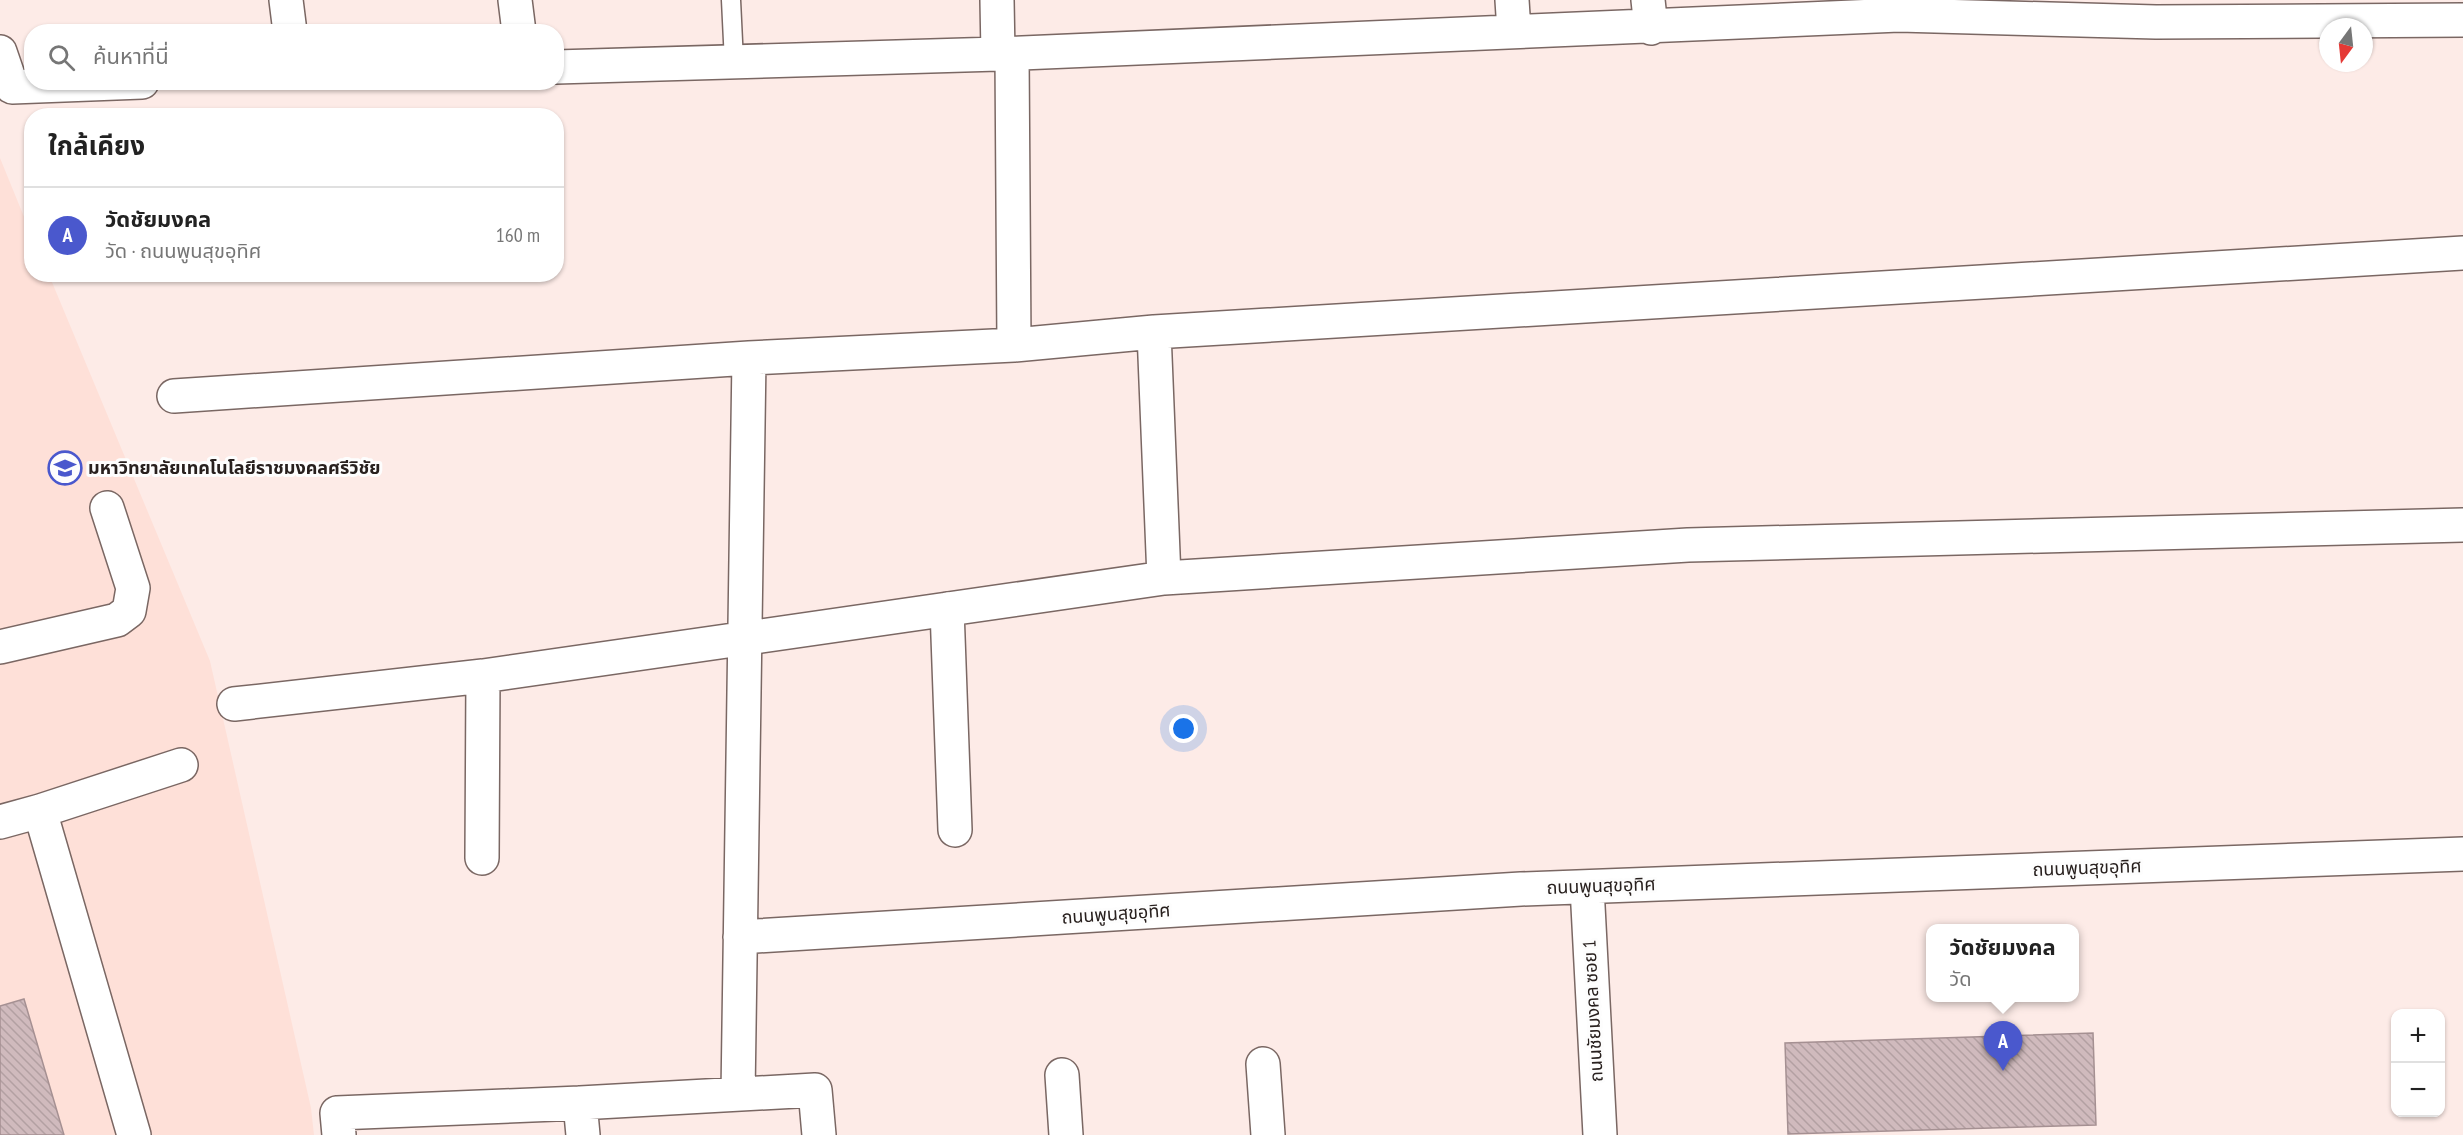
<!DOCTYPE html>
<html lang="th">
<head>
<meta charset="utf-8">
<style>
  body { margin:0; font-family:"PT Sans Narrow","Noto Sans Thai",sans-serif; background:#f6f6f6; color:#222 }
  .controls { position:absolute; right:18px; bottom:18px; display:grid; overflow:hidden; border-radius:12px; box-shadow:0 2px 4px #0004 }
  .controls button { width:54px; height:54px; display:grid; place-items:center; padding:0; border:0; border-bottom:2px solid #e0e0e0; background:#fff; color:#222; font:30px sans-serif }
  .compass { position:absolute; left:2319px; top:18px; width:54px; height:54px; border-radius:50%; background:#fff; box-shadow:0 2px 4px #0004; rotate:195deg }
  .you { position:absolute; left:1184px; top:729px; width:21px; height:21px; margin:-15px; border:4px solid #fff; border-radius:50%; background:#1a73e8; box-shadow:0 0 0 9px #1a73e833 }
  .badge { display:grid; place-items:center; width:39px; height:39px; border-radius:50%; background:#4a58cd; color:#fff; font-size:20px; font-weight:700 }
  .pin { position:absolute; translate:-50% -50px; filter:drop-shadow(0 2px 3px #0008) }
  .pin::after { content:''; position:absolute; top:32px; width:21px; height:18px; background:inherit; clip-path:polygon(0 0,100% 0,50% 100%) }
  .popup { position:absolute; left:1926px; top:924px; width:153px; height:78px; box-sizing:border-box; display:grid; place-content:center; border-radius:12px; background:#fff; filter:drop-shadow(0 2px 4px #0005); font-size:20px; white-space:nowrap; color:#767676 }
  .popup b { font-size:22px; color:#222 }
  .popup::after { content:''; position:absolute; left:50%; top:100%; margin-left:-12px; border:12px solid transparent; border-top-color:#fff }
  .list { margin:0; padding:0; list-style:none }
  h2 { display:flex; justify-content:space-between; align-items:center; height:78px; margin:0; padding:0 24px; font-size:26px }
  h2 small { font-size:20px; font-weight:400; color:#767676 }
  .list li { display:grid; grid-template-columns:39px 1fr auto; gap:18px; align-items:center; box-sizing:border-box; height:96px; padding:0 24px; border-top:2px solid #e0e0e0 }
  .list b { display:block; font-size:22px; white-space:nowrap }
  .list p { margin:0; font-size:20px; white-space:nowrap; color:#767676 }
  .list em { font-size:20px; font-style:normal; color:#767676 }
  .icon { flex:none; width:33px; height:33px; fill:none; stroke:currentColor; stroke-width:2; stroke-linecap:round; stroke-linejoin:round }
  .map { position:relative; flex:none; width:2463px; height:1135px; overflow:hidden }
  .search { position:absolute; background:#fff; box-shadow:0 2px 4px #0004; left:24px; top:24px; width:540px; height:66px; display:flex; align-items:center; gap:15px; box-sizing:border-box; padding:0 21px; border-radius:24px; color:#767676; font-size:22px }
  .panel { position:absolute; background:#fff; box-shadow:0 2px 4px #0004; left:24px; top:108px; width:540px; height:174px; border-radius:24px }
  .map>svg:first-child { display:block }
  .built { fill:#fee0d8 }
  .building { fill:url(#building-back-hatch); stroke:#a59092; stroke-width:1.5 }
  .lines { fill:none; stroke-linecap:round; stroke-linejoin:round }
  .service-casing { stroke:#7a6763; stroke-width:21 }
  .minor-casing { stroke:#7a6763; stroke-width:36 }
  .service { stroke:#fff; stroke-width:18 }
  .minor { stroke:#fff; stroke-width:33 }
  .labels { text-anchor:middle; stroke-width:6; stroke-linejoin:round; paint-order:stroke }
  .poi-label { font-size:18px; font-weight:bold; fill:#28201e; stroke:#fdfdfd; text-anchor:start }
  .street-label { font-size:18px; fill:#28201e; stroke:#fdfdfd }
</style>
</head>
<body>
<div class="map">
<svg width="2463" height="1135" viewBox="0 0 2463 1135">
  <defs>
    <pattern id="building-back-hatch" width="6" height="6" patternUnits="userSpaceOnUse" patternTransform="scale(1.5)"><rect width="6" height="6" fill="#d0babd"/><path d="M-1 5l2 2M0 0l6 6M5-1l2 2" fill="none" stroke="#b3a0a2"/></pattern>
  </defs>
  <rect width="100%" height="100%" fill="#fdebe7"/>
  <path class="built" d="M 0,158 L 31,234 L 32,274 L 49,275 L 210,661 L 311,1108 L 314,1135 L 0,1135 Z"/>
  <path class="building" d="M 24,999 L 64,1135 L 0,1135 L 0,1006 Z
    M 2093,1033 L 2096,1125 L 1788,1134 L 1785,1043 Z"/>
  <g class="lines">
    <g class="service-casing">
      <path id="service" d="M 731,0 L 734,62"/>
    </g>
    <g class="minor-casing">
      <path id="minor" d="M 286,0 L 290,32
        M 515,0 L 519,32
        M 997,0 L 998,54
        M 1512,0 L 1514,31
        M 1648,0 L 1651,28
        M 0,52 L 12,87 L 142,82
        M 1012,54 L 1014,345
        M 556,67 L 998,54 L 1899,15 L 2156,22 L 2463,20
        M 1154,332 L 1164,578
        M 174,396 L 749,358 L 1014,345 L 1154,332 L 2463,253
        M 947,609 L 955,830
        M 0,647 L 117,620 L 129,611 L 133,588 L 107,508
        M 234,704 L 483,676 L 1164,578 L 1688,545 L 2463,525
        M 40,811 L 134,1135
        M 0,822 L 40,811 L 181,765
        M 482,858 L 483,676
        M 1587,887 L 1600,1135
        M 740,937 L 1521,889 L 2463,854
        M 1263,1064 L 1268,1135
        M 1062,1075 L 1066,1135
        M 738,1094 L 749,358
        M 580,1103 L 583,1135
        M 339,1135 L 337,1113 L 580,1103 L 815,1090 L 819,1135"/>
    </g>
    <use href="#service" class="service"/>
    <use href="#minor" class="minor"/>
  </g>
  <defs>
    <g id="university-ring" transform="scale(1.725)"><circle r="9.5" fill="#fdfdfd" stroke="#4a58cd" stroke-width="1.5"/><path d="M0-5L7-2L0 1L-7-2ZM-4 1L0 2.5L4 1V4Q0 6-4 4Z" fill="#4a58cd"/></g>
  </defs>
  <g fill-rule="evenodd">
    <use href="#university-ring" x="65" y="468"/>
  </g>
  <g class="labels">
    <g class="poi-label">
      <text x="88" y="474">มหาวิทยาลัยเทคโนโลยีราชมงคลศรีวิชัย</text>
    </g>
    <g class="street-label">
      <text transform="translate(2087 868) rotate(-2)" y="6">ถนนพูนสุขอุทิศ</text>
      <text transform="translate(1601 886) rotate(-2)" y="6">ถนนพูนสุขอุทิศ</text>
      <text transform="translate(1116 914) rotate(-4)" y="6">ถนนพูนสุขอุทิศ</text>
      <text transform="translate(1593 1011) rotate(-93)" y="6">ถนนชัยมงคล ซอย 1</text>
    </g>
  </g>
</svg>
<div class="controls">
<button>+</button>
<button>−</button>
</div>
<svg class="compass" viewBox="-18 -18 36 36"><path d="M0-13l5 13h-10z" fill="#e53935"/><path d="M0 13l5-13h-10z" fill="#767676"/></svg>
<div class="you"></div>
<div class="pin badge" style="left:2003px;top:1071px">A</div>
<div class="popup"><b>วัดชัยมงคล</b>วัด</div>
<div class="search"><svg class="icon" aria-label="search" viewBox="0 0 24 24"><circle cx="10" cy="10" r="6"/><path d="M15 15l6 6"/></svg>ค้นหาที่นี่</div>
<section class="panel">
<h2>ใกล้เคียง<small></small></h2>
<ul class="list">
<li><span class="badge">A</span><div><b>วัดชัยมงคล</b><p>วัด · ถนนพูนสุขอุทิศ</p></div><em>160 m</em></li>
</ul>
</section>
</div>
</body>
</html>
